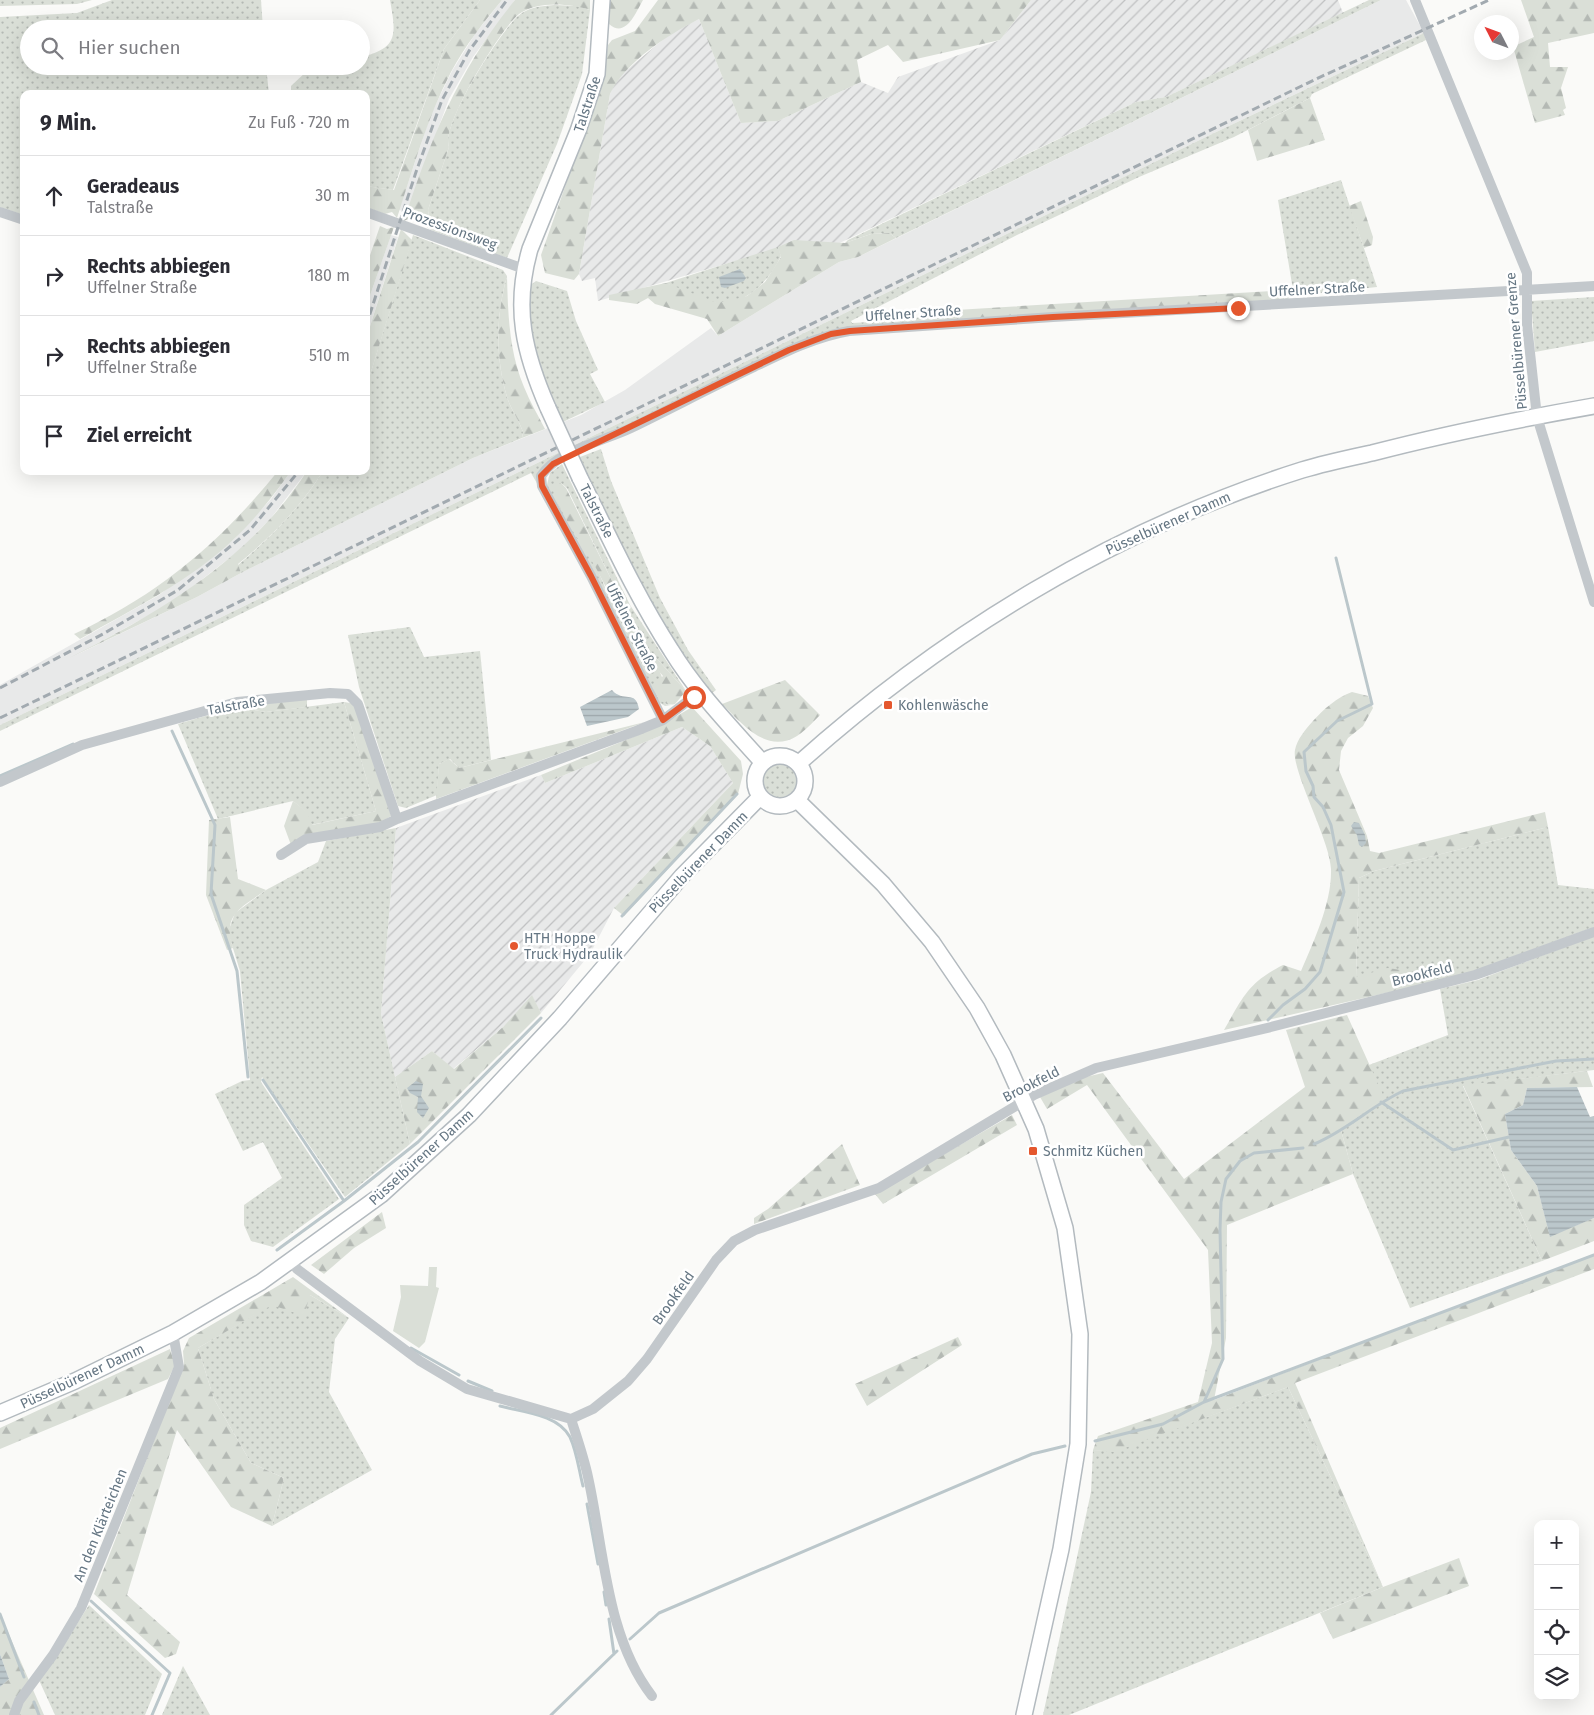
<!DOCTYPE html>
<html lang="de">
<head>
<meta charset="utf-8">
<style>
  body { margin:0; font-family:"Fira Sans",sans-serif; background:#f7f7f7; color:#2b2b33 }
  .controls { position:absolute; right:15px; bottom:15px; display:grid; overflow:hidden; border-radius:10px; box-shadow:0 5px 20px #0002 }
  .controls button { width:45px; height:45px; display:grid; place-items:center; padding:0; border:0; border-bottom:1px solid #e1e1e2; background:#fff; color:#2b2b33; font:25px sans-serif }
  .compass { position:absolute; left:1474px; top:15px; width:45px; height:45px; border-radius:50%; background:#fff; box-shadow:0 5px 20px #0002; rotate:312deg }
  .stop { position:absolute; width:15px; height:15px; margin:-11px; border:4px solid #e4572e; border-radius:50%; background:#fff }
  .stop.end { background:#e4572e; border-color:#fff; box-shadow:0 1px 5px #0008 }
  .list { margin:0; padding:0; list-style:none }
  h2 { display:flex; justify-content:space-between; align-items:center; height:65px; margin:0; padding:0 20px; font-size:21px }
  h2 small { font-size:16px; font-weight:400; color:#7c7c81 }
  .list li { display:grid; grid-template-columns:32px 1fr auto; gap:15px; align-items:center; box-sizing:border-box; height:80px; padding:0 20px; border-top:1px solid #e1e1e2 }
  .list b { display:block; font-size:19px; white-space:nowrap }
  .list p { margin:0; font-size:16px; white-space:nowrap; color:#7c7c81 }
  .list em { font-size:16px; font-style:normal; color:#7c7c81 }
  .icon { flex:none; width:28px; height:28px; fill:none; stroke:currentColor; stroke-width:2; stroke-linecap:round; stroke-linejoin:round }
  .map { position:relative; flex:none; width:1594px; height:1715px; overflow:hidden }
  .search { position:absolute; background:#fff; box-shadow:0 5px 20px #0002; left:20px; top:20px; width:350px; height:55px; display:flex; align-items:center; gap:12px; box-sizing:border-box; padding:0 18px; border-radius:28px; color:#7c7c81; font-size:19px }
  .panel { position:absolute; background:#fff; box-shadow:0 5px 20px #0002; left:20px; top:90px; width:350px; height:385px; border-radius:10px }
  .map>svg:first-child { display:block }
  .built { fill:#e8e9e9 }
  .industrial { fill:url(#industrial-furrows) }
  .grass { fill:url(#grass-dots) }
  .forest { fill:url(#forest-firs) }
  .pitch { fill:#dadfd7 }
  .water { fill:url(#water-rules) }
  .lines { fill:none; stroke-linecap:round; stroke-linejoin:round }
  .stream { stroke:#bbc7cb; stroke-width:3 }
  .secondary-casing { stroke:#b3babf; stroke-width:18 }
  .street { stroke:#c3c8cc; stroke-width:10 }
  .secondary { stroke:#fff; stroke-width:15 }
  .rail { stroke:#a2aab0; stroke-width:3; stroke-dasharray:8 4; stroke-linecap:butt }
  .secondary-bridge-casing { stroke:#b3babf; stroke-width:18; stroke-linecap:butt }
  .secondary-bridge { stroke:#fff; stroke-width:15 }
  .route { stroke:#e4572e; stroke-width:6 }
  .poi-dot { fill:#e4572e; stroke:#fff; stroke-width:2 }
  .labels { text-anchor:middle; stroke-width:5; stroke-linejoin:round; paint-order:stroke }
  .street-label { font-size:14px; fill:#657683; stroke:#fff }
  .poi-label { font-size:14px; fill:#657683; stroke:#fff; text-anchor:start }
</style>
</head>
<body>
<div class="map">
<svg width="1594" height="1715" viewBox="0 0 1594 1715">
  <defs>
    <pattern id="industrial-furrows" width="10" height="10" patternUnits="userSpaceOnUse" patternTransform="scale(1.25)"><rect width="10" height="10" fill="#e8e9e9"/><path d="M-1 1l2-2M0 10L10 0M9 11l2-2" fill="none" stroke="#c0c1c2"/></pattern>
    <pattern id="grass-dots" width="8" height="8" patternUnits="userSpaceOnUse" patternTransform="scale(1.25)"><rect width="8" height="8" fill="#dadfd7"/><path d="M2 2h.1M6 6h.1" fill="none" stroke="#b4b9b4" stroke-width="1.8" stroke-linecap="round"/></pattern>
    <pattern id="forest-firs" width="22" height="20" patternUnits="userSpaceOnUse" patternTransform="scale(1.25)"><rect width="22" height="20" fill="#dadfd7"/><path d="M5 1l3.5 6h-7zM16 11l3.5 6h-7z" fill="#b4b9b4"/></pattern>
    <pattern id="water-rules" width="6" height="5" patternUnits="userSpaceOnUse" patternTransform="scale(1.25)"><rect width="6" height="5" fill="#bbc7cb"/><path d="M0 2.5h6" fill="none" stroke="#9ca6aa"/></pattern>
  </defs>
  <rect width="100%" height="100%" fill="#fafaf8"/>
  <path class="built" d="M 502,0 L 515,0 L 473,57 L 449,99 L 407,212 L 399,210 L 431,114 L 452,71 L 475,34 Z
    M 1381,0 L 1406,0 L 1424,33 L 1212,134 L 0,725 L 0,685 L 159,595 L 234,539 L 271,499 L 291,471 L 307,471 L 271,518 L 241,549 L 173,602 L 76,655 L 197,597 L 241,573 L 473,458 L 581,415 L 625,390 L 711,328 L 718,336 L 839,262 L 858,257 Z
    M 391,235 L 398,237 L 366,339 L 366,307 Z"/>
  <path class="industrial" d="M 1031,0 L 1338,0 L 1343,13 L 1166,97 L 1136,102 L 827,249 L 760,254 L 598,301 L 595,278 L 582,281 L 579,274 L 610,94 L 617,78 L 671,33 L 699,19 L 741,123 L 778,121 L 861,82 L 888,93 L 898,77 L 1000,40 Z
    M 682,727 L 710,746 L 733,783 L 614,908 L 590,954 L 541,1013 L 532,996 L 503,1027 L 453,1069 L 432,1051 L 395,1077 L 381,1014 L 396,828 L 541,775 L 545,783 Z"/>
  <path class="grass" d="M 0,0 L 92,0 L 77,4 L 0,6 Z
    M 112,0 L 261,0 L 263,29 L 29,29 L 29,66 L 266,66 L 269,94 L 24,94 L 24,215 L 0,207 L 0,17 L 77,13 Z
    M 390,0 L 480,0 L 444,49 L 393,190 L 366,186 L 366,94 L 291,94 L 291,86 L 308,70 L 322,66 L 361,66 L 361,57 C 399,48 396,34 390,0 Z
    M 1369,0 L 1381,0 L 896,238 L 889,233 L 871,234 L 845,243 L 848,240 L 1136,102 L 1166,97 Z
    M 554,5 L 577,6 L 590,10 L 582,74 L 557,144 L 507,258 L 431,230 L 428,210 L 449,147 C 440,126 500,32 518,16 C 528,7 542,6 554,5 Z
    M 1424,33 L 1426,40 L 1312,94 L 1310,98 L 1234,137 L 1139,177 L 1017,235 L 851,321 L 852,323 L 906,320 L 956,310 L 961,321 L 838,331 L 549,462 L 538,485 L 531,473 L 0,731 L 0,725 L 1212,134 Z
    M 1341,180 L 1377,287 L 1294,296 L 1278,200 Z
    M 413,235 L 503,270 L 507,276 C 496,316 495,357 507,397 C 511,410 519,420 523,432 L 522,438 L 473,458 L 241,573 L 238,565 C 271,537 300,508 323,471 L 366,471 L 366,388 Z
    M 778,247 L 781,256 C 770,280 746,306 716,303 C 702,301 678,289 666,283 Z
    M 536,281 L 567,291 L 576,321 L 598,370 L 590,374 L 605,402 L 563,422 L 532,348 L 528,287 Z
    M 1594,297 L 1594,341 L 1535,352 L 1531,301 Z
    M 601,449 L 611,481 L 660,598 L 688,650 L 716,690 L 711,694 L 665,631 L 614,534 L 580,457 Z
    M 562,464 L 630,605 L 686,691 L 649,650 L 612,581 L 567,488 L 561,483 L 607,592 L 643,652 L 639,656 C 664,666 664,679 665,704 L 671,705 L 665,706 L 657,701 L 546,488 L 550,473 Z
    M 410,627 L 424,657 L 480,651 L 491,760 L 459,768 L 450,759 L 439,764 L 437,795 L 406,808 L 398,806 L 359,687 L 348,635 Z
    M 344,702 L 376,811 L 311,825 L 306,812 L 293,801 L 218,819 L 178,724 L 236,707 L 266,712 Z
    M761 781a18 18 0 1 1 36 0a18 18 0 1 1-36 0Z
    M 1548,827 L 1558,885 L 1594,889 L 1594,927 L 1474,971 L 1421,985 L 1412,972 L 1356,977 L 1359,878 L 1374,871 Z
    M 396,828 L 381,1014 L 410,1144 L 345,1197 L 262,1077 L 261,1082 L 339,1199 L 273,1247 L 251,1241 L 244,1225 L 244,1205 L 282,1178 L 263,1142 L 243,1151 L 215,1094 L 242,1081 L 250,1080 L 240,971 L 228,932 L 235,913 L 266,890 L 318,862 L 326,841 Z
    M 1594,936 L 1594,1070 L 1463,1086 L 1542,1261 L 1410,1308 L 1353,1174 L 1341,1130 L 1383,1097 L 1369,1065 L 1448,1035 L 1440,989 L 1478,980 Z
    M 310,1295 L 349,1318 L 335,1339 L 329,1392 L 372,1470 L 272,1526 L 284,1478 L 251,1463 L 214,1399 L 198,1348 L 272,1304 Z
    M 1288,1387 L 1383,1587 L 1069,1715 L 1043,1715 L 1091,1492 L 1093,1450 L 1114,1451 Z
    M 89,1605 L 162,1674 L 145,1715 L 55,1715 L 38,1678 L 56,1657 Z
    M 183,1666 L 210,1715 L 162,1715 Z"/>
  <path class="forest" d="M 480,0 L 502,0 C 483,23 465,46 451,72 C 427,118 413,169 397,218 L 392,212 L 385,214 L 366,207 L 366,186 L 394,190 L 444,49 Z
    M 515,0 L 590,0 L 590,10 C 569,3 537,1 519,14 C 501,28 440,127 449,147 L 428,210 L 431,230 L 412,217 L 404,221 C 430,139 460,67 515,0 Z
    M 609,0 L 643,0 C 636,12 626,39 609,24 Z
    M 658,0 L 1031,0 L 1000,40 L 903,62 L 888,45 L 857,60 L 861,82 L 778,121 L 741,123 L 699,19 C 668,35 625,62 610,94 L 579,274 L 574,280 L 545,273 L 541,255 L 603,79 L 608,45 L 612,40 L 635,31 Z
    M 1521,0 L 1594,0 L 1594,33 L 1548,43 L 1550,67 L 1568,67 L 1561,88 L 1566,108 L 1563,110 L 1565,115 L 1535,123 L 1514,50 L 1512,50 L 1512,47 L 1534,37 Z
    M 1310,98 L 1325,140 L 1257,161 L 1248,130 Z
    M 1361,201 L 1373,237 L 1372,245 L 1364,248 L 1349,206 Z
    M 380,226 L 387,229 L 394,227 L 366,307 L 366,267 Z
    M 401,229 L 412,240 L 366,388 L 366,339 Z
    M 889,233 L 896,238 L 858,257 L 839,262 L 718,336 L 707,319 L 655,304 L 648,298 L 637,304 L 609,300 L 609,295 L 666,283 L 717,303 L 732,300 L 747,296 L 765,282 L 781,257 L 778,247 L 794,240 L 845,243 L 871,234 Z
    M 507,276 C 508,314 509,351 524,387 C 530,402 538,415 545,429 L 522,438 L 523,432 C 519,420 511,410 507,397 C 495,356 496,316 507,276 Z
    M 1287,290 L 1289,301 L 961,321 L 956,310 Z
    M 278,471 L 291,471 C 274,495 256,518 234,539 C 190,581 133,609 80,639 L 74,634 C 158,595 220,543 278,471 Z
    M 307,471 L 323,471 C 300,508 271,537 238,564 L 241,573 L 197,597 L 69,658 C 161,612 250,559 307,471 Z
    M 561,483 L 566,488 L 612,581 L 649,650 L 686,691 L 675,704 C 663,707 656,697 651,687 L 663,676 L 650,661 L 644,663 L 639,656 L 643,652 C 624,625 611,597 596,568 C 581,542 561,517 552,487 Z
    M 785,680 L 820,715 C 813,722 805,731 797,736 C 766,755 742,723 722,704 Z
    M 1352,692 L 1368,696 L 1373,708 L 1363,726 L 1348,738 L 1341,751 L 1339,770 L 1367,836 L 1370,851 L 1379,853 L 1545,812 L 1548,827 L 1374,871 L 1359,878 L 1356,977 L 1388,968 L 1413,972 L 1421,985 L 1224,1030 C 1243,997 1248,983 1283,965 L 1301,971 C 1314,941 1332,902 1331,869 C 1330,840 1291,770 1295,750 C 1297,739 1306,729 1313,721 C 1324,709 1337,697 1352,692 Z
    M 307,699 L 307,707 L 266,712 L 236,707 Z
    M 344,702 L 356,704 L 391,816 L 380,823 L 291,845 L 284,826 L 293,801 L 307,812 L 312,825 L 376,811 Z
    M 692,707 L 741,761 L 743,774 L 738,794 L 624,916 L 614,908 L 733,783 L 710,746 L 682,727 L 545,783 L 541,775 L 662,725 Z
    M 645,722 L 436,799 L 439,764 L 449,759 L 459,768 Z
    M 230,817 L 238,879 L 266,890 C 241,908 222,914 233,948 L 227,950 L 206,895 L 209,820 Z
    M 532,995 L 541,1013 L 410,1144 L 395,1077 L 432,1051 L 454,1069 L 503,1027 Z
    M 1347,1015 L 1384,1097 L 1341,1130 L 1353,1174 L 1227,1225 L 1226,1338 L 1214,1400 L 1594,1254 L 1594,1269 L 1295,1383 L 1383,1587 L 1459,1558 L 1469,1586 L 1333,1639 L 1320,1613 L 1383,1587 L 1288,1387 L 1114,1452 L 1093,1450 L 1098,1436 L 1198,1402 L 1212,1343 L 1208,1250 L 1087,1085 L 1047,1109 L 1040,1097 L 1081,1078 L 1103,1073 L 1184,1179 L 1305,1087 L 1286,1030 Z
    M 1587,1071 L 1593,1087 L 1527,1088 L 1523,1105 L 1505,1114 L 1511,1150 L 1537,1186 L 1550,1236 L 1594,1218 L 1594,1241 L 1542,1261 L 1463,1085 Z
    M 1012,1115 L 1017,1125 L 883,1204 L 875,1194 Z
    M 842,1144 L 860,1185 L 754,1224 L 754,1218 L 768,1209 Z
    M 382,1212 L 386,1228 L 354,1248 L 324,1274 L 311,1265 Z
    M 293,1277 L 349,1318 L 310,1295 L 304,1316 L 272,1305 L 198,1348 L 214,1399 L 251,1463 L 284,1478 L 272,1526 L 231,1507 L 177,1430 L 127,1595 L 180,1642 L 176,1654 L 165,1658 L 94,1594 L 184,1364 L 183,1351 L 189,1338 Z
    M 958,1337 L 962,1345 L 867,1406 L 855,1384 Z
    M 170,1349 L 175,1365 L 168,1379 L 0,1449 L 0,1428 Z
    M 0,1614 L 44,1715 L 0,1715 L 0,1687 L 9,1679 L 0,1654 Z"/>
  <path class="pitch" d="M 429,1267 L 437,1267 L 436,1287 L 439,1288 L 425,1342 L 419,1348 L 393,1331 L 401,1297 L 400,1285 L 428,1286 Z"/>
  <path class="water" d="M 740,269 L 746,278 L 744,281 L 725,288 L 721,287 L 719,277 Z
    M 612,690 C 623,703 636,689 639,709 L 628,717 L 587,726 L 580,707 Z
    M 1354,822 L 1359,823 L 1365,835 L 1366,843 L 1362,847 L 1359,845 L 1357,835 L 1351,826 Z
    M 416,1081 L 423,1084 L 421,1096 L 429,1108 L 423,1118 L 417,1112 L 418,1097 L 410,1093 L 407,1088 Z
    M 1577,1087 L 1590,1117 L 1594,1116 L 1594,1218 L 1550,1237 L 1537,1186 L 1511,1150 L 1505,1114 L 1523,1105 L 1527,1088 Z
    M 0,1654 L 9,1679 L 0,1687 Z"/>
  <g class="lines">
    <path class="stream" d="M 172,731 L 215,825 L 211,894 L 237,971 L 248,1077
      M 0,776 L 73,744
      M 622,916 L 737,794
      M 1268,1020 L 1283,1005 L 1305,989 L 1320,972 L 1344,892 L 1331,825 L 1323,807 L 1314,797 L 1313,786 L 1306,771 L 1304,752 L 1337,721 L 1372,704 L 1336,558
      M 263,1080 L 344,1201
      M 1381,1102 L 1453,1150 L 1509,1137
      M 1314,1144 C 1346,1131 1371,1106 1403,1091 L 1556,1061 L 1594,1059
      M 277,1250 L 344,1201 L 418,1142 L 541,1018
      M 411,1348 L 459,1375
      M 468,1381 L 492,1391
      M 1204,1402 L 1594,1255
      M 500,1406 C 522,1412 558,1414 570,1437 C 577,1452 579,1471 583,1486
      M 1095,1441 L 1163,1424 L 1204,1402 L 1223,1359 L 1220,1230 L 1221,1202 L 1226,1179 L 1240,1161 L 1254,1153 L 1303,1148
      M 587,1504 L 598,1564
      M 604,1592 L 606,1605
      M 91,1601 L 170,1673 L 152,1715
      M 0,1614 L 24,1677
      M 609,1619 L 614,1654
      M 630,1639 L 659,1613 L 1032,1454 L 1065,1446
      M 34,1702 L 39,1715
      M 551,1715 L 617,1651"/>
    <g class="secondary-casing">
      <path id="secondary" d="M 548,408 C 524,353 513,308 530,249 L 578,131 L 597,74 L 602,0
        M 580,478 C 609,536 636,596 671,650 C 696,691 731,727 763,763
        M755 781a25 25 0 1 1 50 0a25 25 0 1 1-50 0Z
        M 798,764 C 944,633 1115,529 1302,470 C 1325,463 1349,458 1372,453 C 1445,434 1520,419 1594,406
        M 797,800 L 883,884 L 932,942 L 977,1008 L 1003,1055 L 1036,1129 L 1065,1228 L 1080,1334 L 1078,1444 L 1061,1549 L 1024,1715
        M 0,1413 L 75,1381 L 173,1333 L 261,1282 L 381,1195 L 469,1115 L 560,1018 L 682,876 L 760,797"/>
    </g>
    <path class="street" d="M 1415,0 L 1527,273 L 1527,325 L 1537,417 L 1594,602
      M 0,212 L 24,220
      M 366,212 L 524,269
      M 663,720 L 591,576 L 542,486 L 541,476 C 558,450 604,441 631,428 C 672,408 712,387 754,367 C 785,352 815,337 849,331 L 1053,317 L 1594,286
      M 0,782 L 82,745 L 237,702 L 330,693 L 348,694 L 358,704 L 397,819 L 636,731 L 663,720 L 701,691
      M 281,855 L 306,839 L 380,827 L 397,819
      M 291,1261 L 297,1269 L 420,1361 L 467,1389 L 571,1419 L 593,1409 L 628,1381 L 647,1359 L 716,1260 L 734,1241 L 755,1230 L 879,1188 L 1034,1095 L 1096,1068 L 1271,1027 L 1475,975 L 1594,932
      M 571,1419 C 577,1438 584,1458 588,1477 C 604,1549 606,1637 652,1696
      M 14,1715 L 19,1701 L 53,1655 L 81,1608 L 179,1367 L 173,1333"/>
    <use href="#secondary" class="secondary"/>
    <path class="rail" d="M 366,326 L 416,172 L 442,100 L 469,51 L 507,0
      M 0,688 L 103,634 L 178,590 L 250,530 L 299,471
      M 0,718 L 1316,79 L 1489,0"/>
    <g class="secondary-bridge-casing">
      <path id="secondary-bridge" d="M 548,408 L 580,478"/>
    </g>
    <use href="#secondary-bridge" class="secondary-bridge"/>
  </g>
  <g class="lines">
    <path class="route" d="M 694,697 L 663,720 L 591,576 L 542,486 L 541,476 L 553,464 L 789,350 L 831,334 L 850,331 L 1053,317 L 1238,308"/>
  </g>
  <g class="poi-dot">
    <rect x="883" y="700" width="10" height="10" rx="2.5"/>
    <circle cx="514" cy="946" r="5"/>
    <rect x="1028" y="1146" width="10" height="10" rx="2.5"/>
  </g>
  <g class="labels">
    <g class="street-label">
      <text transform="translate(587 104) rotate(-72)" y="5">Talstraße</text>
      <text transform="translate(450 228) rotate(20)" y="5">Prozessionsweg</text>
      <text transform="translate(1317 289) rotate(-3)" y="5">Uffelner Straße</text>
      <text transform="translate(913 313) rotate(-4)" y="5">Uffelner Straße</text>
      <text transform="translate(1516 341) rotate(-95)" y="5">Püsselbürener Grenze</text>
      <text transform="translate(597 511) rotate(63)" y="5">Talstraße</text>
      <text transform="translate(1168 523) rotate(-24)" y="5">Püsselbürener Damm</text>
      <text transform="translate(632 627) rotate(63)" y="5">Uffelner Straße</text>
      <text transform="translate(236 705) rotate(-10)" y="5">Talstraße</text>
      <text transform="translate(698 862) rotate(-46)" y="5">Püsselbürener Damm</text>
      <text transform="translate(1422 974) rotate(-14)" y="5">Brookfeld</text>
      <text transform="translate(1031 1084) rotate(-27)" y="5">Brookfeld</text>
      <text transform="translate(421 1157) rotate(-42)" y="5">Püsselbürener Damm</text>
      <text transform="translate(673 1298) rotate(-55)" y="5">Brookfeld</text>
      <text transform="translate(82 1376) rotate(-25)" y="5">Püsselbürener Damm</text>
      <text transform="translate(100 1525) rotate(-68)" y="5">An den Klärteichen</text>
    </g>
    <g class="poi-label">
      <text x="898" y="710">Kohlenwäsche</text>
      <text x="524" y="943">HTH Hoppe<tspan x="524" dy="16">Truck Hydraulik</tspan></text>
      <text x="1043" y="1156">Schmitz Küchen</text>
    </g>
  </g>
</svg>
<div class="controls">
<button>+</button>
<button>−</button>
<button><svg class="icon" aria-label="locate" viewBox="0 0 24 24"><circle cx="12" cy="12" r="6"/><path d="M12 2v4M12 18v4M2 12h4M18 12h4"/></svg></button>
<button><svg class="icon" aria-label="layers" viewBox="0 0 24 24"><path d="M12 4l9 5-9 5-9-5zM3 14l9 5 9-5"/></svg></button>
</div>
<svg class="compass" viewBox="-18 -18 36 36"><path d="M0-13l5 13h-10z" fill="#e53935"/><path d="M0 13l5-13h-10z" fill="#7c7c81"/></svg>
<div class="stop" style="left:694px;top:697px"></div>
<div class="stop end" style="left:1238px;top:308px"></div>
<div class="search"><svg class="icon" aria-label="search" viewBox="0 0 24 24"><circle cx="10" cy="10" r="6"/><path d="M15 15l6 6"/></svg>Hier suchen</div>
<section class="panel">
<h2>9 Min.<small>Zu Fuß · 720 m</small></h2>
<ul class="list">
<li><svg class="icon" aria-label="ahead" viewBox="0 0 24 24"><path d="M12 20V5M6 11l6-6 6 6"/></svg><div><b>Geradeaus</b><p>Talstraße</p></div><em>30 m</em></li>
<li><svg class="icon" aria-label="right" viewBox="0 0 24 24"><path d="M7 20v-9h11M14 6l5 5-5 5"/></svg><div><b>Rechts abbiegen</b><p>Uffelner Straße</p></div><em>180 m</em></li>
<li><svg class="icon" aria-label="right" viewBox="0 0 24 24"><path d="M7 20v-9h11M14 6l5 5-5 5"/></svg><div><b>Rechts abbiegen</b><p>Uffelner Straße</p></div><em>510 m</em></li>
<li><svg class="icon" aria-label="arrive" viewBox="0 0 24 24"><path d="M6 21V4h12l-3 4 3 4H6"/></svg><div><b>Ziel erreicht</b></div></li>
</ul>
</section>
</div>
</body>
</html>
